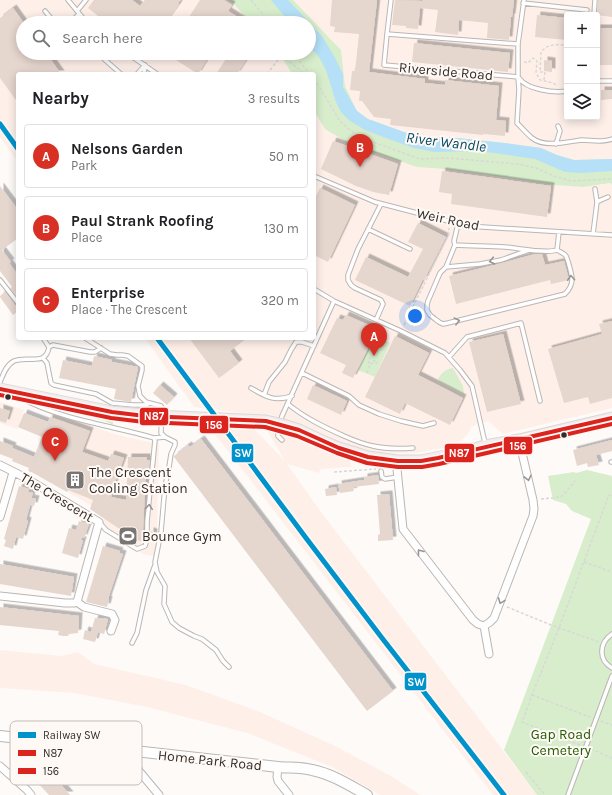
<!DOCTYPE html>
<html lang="en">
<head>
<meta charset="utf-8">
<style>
  body { margin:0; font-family:Karla,sans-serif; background:#f6f6f6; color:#202124 }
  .controls { position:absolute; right:12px; top:12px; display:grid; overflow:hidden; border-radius:4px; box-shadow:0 2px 10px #0003 }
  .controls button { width:36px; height:36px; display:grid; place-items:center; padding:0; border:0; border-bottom:1px solid #e0e0e0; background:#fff; color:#202124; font:20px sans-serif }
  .you { position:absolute; left:415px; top:316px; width:14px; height:14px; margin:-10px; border:3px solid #fff; border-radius:50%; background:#1a73e8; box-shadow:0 0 0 6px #1a73e833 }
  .badge { display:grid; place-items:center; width:26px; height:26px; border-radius:50%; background:#d93025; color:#fff; font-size:13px; font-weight:700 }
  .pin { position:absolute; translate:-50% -33px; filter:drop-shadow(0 1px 2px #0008) }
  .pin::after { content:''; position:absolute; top:21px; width:14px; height:12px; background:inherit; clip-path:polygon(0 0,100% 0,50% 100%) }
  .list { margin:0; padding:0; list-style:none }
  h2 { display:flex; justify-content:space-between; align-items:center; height:52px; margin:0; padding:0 16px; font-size:17px }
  h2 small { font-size:13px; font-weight:400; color:#757577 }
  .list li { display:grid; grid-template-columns:26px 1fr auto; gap:12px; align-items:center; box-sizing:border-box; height:64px; margin:0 8px 8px; padding:0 8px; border:1px solid #e0e0e0; border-radius:4px }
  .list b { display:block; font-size:15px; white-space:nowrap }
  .list p { margin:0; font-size:13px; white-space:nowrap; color:#757577 }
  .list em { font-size:13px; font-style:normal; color:#757577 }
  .icon { flex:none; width:22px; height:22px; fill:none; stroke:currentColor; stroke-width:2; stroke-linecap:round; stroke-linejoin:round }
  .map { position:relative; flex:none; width:612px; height:795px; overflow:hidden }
  .search { position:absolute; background:#fff; box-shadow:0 2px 10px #0003; left:16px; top:16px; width:300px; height:44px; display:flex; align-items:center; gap:10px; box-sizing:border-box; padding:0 14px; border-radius:22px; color:#757577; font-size:15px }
  .panel { position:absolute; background:#fff; box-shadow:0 2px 10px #0003; left:16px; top:72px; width:300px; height:268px; border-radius:4px }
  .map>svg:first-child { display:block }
  .built { fill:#fef0e9; fill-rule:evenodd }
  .green { fill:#d7edcb }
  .water { fill:#b5e0f7 }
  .building { fill:#e5d6ce; filter:url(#shadow) }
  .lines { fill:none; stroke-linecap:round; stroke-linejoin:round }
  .lane-casing { stroke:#bab6b4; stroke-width:5.5 }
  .street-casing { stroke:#bab6b4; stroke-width:9 }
  .secondary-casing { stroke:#bab6b4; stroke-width:12 }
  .primary-casing { stroke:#d9d8d6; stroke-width:13 }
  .path { stroke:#d9d8d7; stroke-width:1.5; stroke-dasharray:3 2; stroke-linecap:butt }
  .lane { stroke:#fffefe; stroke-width:3.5 }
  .street { stroke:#fffefe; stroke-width:7 }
  .secondary { stroke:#fffefe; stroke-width:10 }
  .primary { stroke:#f4ebed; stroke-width:11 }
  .primary-bridge-casing { stroke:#d9d8d6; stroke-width:13; stroke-linecap:butt }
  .primary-bridge { stroke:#f4ebed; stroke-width:11 }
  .bus-1-casing { stroke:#fff9f6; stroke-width:7 }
  .bus-2-casing { stroke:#fff9f6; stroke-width:7 }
  .bus-1 { stroke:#dc241f; stroke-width:4 }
  .bus-2 { stroke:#dc241f; stroke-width:4 }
  .rail-1-casing { stroke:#fff9f6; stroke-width:8 }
  .rail-1 { stroke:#0092cb; stroke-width:5 }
  .oneway { stroke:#989694 }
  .bus-dot { fill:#322d2a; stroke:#fff9f6; stroke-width:1.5 }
  .labels { text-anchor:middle; stroke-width:4; stroke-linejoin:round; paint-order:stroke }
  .street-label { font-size:14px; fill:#322d2a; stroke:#fff9f6 }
  .poi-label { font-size:14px; fill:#322d2a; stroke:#fff9f6; text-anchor:start }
  .park-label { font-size:14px; fill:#245b00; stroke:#fff9f6 }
  .water-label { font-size:15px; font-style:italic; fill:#024a65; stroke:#fff9f6 }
  .key { fill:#fff9f6; stroke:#c2bcb9; stroke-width:1 }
  .key-label { font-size:11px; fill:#322d2a }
  .line-badge { stroke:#fff9f6; stroke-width:1.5 }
  .badge-label { font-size:11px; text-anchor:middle; font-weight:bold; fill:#fff }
</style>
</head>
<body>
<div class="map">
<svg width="612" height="795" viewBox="0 0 612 795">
  <defs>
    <filter id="shadow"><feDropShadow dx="3.5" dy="-3.5" stdDeviation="0" flood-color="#0004"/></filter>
  </defs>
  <rect width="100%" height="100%" fill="#fdfaf8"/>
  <path class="built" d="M 0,0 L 228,0 L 234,4 L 250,23 L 23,23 L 23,53 L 277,53 L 284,61 L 292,74 L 18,74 L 18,162 L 0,137 Z
    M 293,0 L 612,0 L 612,159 L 574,160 L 505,143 L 447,137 L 418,137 L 368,119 L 357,111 L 345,86 L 341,50 ZM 567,15 L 597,15 L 597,117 L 567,117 Z
    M 314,111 L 325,129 L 417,167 L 445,169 L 583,187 L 610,183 L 612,185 L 612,408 L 503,434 L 488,421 L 472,426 L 468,434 L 455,446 L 414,453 L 393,453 L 370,451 L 354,447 L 334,438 L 271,415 L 240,413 L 194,407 L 145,338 L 314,338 Z
    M 0,402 L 24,410 L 17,429 L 0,423 Z
    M 52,412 L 114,434 L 149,442 L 159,442 L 157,530 L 155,550 L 153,556 L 143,554 L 112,534 L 101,529 L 104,518 L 92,506 L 28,470 Z
    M 208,425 L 254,429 L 285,461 L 265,427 L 279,430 L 298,436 L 350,459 L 351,467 L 321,469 L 319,473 L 287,464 L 321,512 L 537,795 L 493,795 Z
    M 0,650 L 62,656 L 78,652 L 94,664 L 186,685 L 260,712 L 335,746 L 391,776 L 420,795 L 380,795 L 332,767 L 247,733 L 147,707 L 75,693 L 0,688 Z"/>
  <path class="green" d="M 228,0 L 293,0 L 341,50 L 345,86 L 357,111 L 368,119 L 418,137 L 447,137 L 505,143 L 541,148 L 557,155 L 574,160 L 612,159 L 612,185 L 610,183 L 583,187 L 556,185 L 445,169 L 417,167 L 352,145 L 325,129 L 314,111 L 314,74 L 292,74 L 284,61 L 277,53 L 309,53 L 309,23 L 250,23 L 234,4 Z
    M 375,335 L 390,343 L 375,377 L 358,370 Z
    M 453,368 L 463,386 L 464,394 L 439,381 L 438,379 C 442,372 446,369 453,368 Z
    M 42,403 L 91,415 L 113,417 L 113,425 L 105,421 L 42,404 Z
    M 587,470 L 612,476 L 612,795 L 537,795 L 504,750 L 591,519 L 572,511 L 566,504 L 553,500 L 548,476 L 574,472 L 576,473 Z"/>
  <path class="water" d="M 271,0 L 288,0 L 322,36 L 334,56 L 343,74 L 343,87 L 357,111 L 368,119 L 418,137 L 447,137 L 505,143 L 541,148 L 557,155 L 574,160 L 612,159 L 612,171 L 581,173 L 565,172 L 535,159 L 480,151 L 435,152 L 414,148 L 394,141 L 365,130 L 350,121 L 341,112 L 336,102 L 326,70 L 319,57 L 309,46 L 309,23 L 290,23 Z"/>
  <path class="building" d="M 94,0 L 132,0 L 140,6 L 145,0 L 181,0 L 178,3 L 179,4 L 165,23 L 107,23 L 88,8 Z
    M 200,0 L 224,0 L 232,5 L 228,11 L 247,23 L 197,23 L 189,17 Z
    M 332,0 L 377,0 L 369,72 L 425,79 L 425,83 L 445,85 L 445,80 L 499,86 L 496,120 L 506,121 L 505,136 L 483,134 L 483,135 L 390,125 L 391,119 L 374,117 L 362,101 L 359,101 L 360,91 L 350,90 L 352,71 L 355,71 L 359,34 L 334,32 L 335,27 L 330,26 Z
    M 395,0 L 422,1 L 422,0 L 514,0 L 512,17 L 511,17 L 509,40 L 487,38 L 488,23 L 459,20 L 458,35 L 435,32 L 438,10 L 420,8 L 418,29 L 406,28 L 406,26 L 392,25 Z
    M 598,0 L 612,0 L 612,17 L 597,15 Z
    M 13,8 L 23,22 L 23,53 L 46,53 L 61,74 L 18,74 L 18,103 L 0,78 L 0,18 Z
    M 537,15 L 567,18 L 567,40 L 535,37 Z
    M 597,28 L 612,28 L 612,65 L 597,65 Z
    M 414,43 L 510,53 L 508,72 L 412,62 Z
    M 165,53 L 211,53 L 198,74 Z
    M 230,53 L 241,53 L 248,57 L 237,74 L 216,74 Z
    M 544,60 L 552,61 L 552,72 L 544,71 Z
    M 601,90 L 612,90 L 612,99 L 601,100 Z
    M 333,141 L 398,164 L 389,195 L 373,192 L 356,186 L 321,169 Z
    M 442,171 L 551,186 L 547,217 L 451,204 L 452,194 L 439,192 Z
    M 0,186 L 18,210 L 18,238 L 2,250 L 11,262 L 9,263 L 18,275 L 18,298 L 10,288 L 12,287 L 0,271 Z
    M 320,188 L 355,205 L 328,262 L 314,255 L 314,200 Z
    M 418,223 L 446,237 L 424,280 L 423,279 L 410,306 L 355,280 L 366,257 L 408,277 L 423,249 L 408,242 Z
    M 535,254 L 542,254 L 545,265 L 564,261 L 569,280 L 551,284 L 550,280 L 456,304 L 449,276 L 502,263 Z
    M 5,292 L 15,305 L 18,306 L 18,311 L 13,315 L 0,297 L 0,296 Z
    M 346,315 L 373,327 L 370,333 L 375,335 L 353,378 L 342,373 L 346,365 L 320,353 L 337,318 L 343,320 Z
    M 612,321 L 612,398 L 590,404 L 588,397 L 564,403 L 548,349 L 602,334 L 599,324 Z
    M 503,334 L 521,404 L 487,412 L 469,342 Z
    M 395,336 L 429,353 L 418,375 L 463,398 L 450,425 L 405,403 L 400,414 L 365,397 Z
    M 189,338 L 247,338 L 230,351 L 239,363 L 219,378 Z
    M 94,356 L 112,360 L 112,362 L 138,367 L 131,402 L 114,399 L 116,389 L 59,378 L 63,360 L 92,366 Z
    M 160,385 L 174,397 L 167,405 L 153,393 Z
    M 313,385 L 347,401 L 341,415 L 307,399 Z
    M 0,408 L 10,411 L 6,423 L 0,421 Z
    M 24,413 L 48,422 L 50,417 L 90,431 L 82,452 L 108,461 L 111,454 L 124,458 L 112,490 L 113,490 L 111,497 L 126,500 L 128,457 L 147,457 L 147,460 L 150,460 L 149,471 L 146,471 L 143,530 L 144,530 L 143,541 L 132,540 L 133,538 L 90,509 L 93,500 L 68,490 L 67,492 L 28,470 L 29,468 L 12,461 L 13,459 L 0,454 L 0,441 L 13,446 L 12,448 L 34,457 L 42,437 L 18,427 Z
    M 201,439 L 393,691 L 367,711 L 174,457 L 174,456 L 188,445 L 190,447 Z
    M 612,440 L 612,451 L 596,455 L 599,465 L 588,467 L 587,463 L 577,466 L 573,450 Z
    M 378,475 L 379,484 L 353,487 L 354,491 L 340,493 L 338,484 L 364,480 L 364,477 Z
    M 19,486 L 29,489 L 28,492 L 33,493 L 31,498 L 36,499 L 34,506 L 30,505 L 26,520 L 28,521 L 23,539 L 16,537 L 13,549 L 4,546 L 6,540 L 4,539 Z
    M 336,487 L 337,495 L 326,496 L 325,489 Z
    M 389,494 L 393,540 L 378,541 L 378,535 L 380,534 L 377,495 Z
    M 79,521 L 89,524 L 84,538 L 82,537 L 81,540 L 83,540 L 78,558 L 62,553 L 69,528 L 76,530 Z
    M 150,531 L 154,532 L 153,541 L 150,541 Z
    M 103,546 L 120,551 L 119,553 L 123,554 L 108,599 L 109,600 L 107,607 L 86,602 Z
    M 0,564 L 74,577 L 71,596 L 0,584 Z
    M 0,607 L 79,616 L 78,633 L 69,634 L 68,636 L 63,636 L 58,635 L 59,631 L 0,625 Z
    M 95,618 L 108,619 L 104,634 L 98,632 L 95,642 L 83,639 L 85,630 L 91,632 Z
    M 22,754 L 25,757 L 28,755 L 34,761 L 39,757 L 43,761 L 42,763 L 70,795 L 49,795 L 32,777 L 31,778 L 14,760 Z"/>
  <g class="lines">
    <g class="lane-casing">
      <path id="lane" d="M 68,0 L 87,23
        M 523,3 L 587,10
        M 45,11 L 55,23
        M 77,11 L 86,0
        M 594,15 L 595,0
        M 70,23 L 79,14
        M 387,34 L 391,0
        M 518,44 L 387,34 L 384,65 L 518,77 L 518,44 L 524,0
        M 127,53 L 157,74
        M 104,59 L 121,74
        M 137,74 L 145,65
        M 144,74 L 145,66
        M 518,77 L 519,89 L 517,123 C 522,128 527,134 532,138 C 545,148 567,142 581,140 C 591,140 602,143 612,139
        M 519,78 C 527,90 554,93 567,91
        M 597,81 L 612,81
        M 556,144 L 560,131 L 558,126
        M 314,176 L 375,202 L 467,226 L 612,235
        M 595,189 L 597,202
        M 458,224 L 454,241 L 455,245 C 472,246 488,246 505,247 C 518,248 546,254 557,250 L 559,232
        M 368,229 L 410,249
        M 593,234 L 597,202 L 601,200 L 608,197
        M 529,250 L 501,260 L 480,264 L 446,267 L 440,273 L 428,301 L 427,305 L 427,310 L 430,315 L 435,319 L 439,322 L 443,324 L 448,323 L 565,294 C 569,290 572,285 572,279 C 572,275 568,260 566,256 C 564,253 560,252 557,250
        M 446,267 L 455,245
        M 0,280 L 18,303
        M 314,289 L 334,301 L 401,331 L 445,353 L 460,370 L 472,386 L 485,443
        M 376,320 L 383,304 L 381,300 L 355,288 L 351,285 L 348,280 L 348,275 L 358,249 L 381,204
        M 85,338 L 110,354 L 117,355 L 122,355 L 128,356 L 142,366 L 142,370 L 138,386 L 140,396 L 146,402 L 161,406 L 162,408 L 161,433 L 165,437
        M 49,347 L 53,345 L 90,352 L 95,352 L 101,348
        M 449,357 L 467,337 L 521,323 L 540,401
        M 43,358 L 47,363 L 51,383 L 54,385 L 96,394 L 112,403 L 133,405 L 146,405 L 150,403
        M 302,373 L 349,396 L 359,405 L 379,414 L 401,421 L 423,426 L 434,423
        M 0,382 C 3,375 6,365 14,361 C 27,355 46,367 49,347 L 43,338
        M 251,388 C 266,397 275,402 292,396
        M 264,395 L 269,382 L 285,362 L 291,350 L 296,342 L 302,342 L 314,346
        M 21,398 C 62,420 110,425 154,438 L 165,437 L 175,442 L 175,445 L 171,454 L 169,467 L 165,486 L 161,532 L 155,562 L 157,572 L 165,586 L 164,604 L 172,622 L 179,628 L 194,636 L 202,639 L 216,650 L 223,661 L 229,667
        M 288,404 C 305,418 324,427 344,436 C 353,440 363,444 373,446 C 386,449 399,449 413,448
        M 282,440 L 278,436 L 278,431 L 282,416 L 334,301
        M 611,462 L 612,462
        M 381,471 L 382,477 L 385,479 L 398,477
        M 100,523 L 106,530 L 137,549 L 145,546 L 147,540 L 147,522 L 155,440 L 154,438
        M 612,634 C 599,643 598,660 612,668
        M 132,643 L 137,633 L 146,590 L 155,565
        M 568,795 L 612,676"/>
    </g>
    <g class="street-casing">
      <path id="street" d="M 398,461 L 397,469 L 403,529 L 473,620 L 478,624 L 484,626 L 490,622 L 494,618 L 533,516 L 534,509 L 533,500 L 519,440
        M 0,465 L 24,477 L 99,522 L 77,602 L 74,603 L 65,603 L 0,596
        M 0,517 L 12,476 L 14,472
        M 77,602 L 84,607 L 112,614 L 115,620 L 111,631
        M 484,626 L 489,654
        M 134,751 L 136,762 L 139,771 L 159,795
        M 0,766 L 27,790 L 31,795
        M 278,767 L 277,777 L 278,781 L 289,795"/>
    </g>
    <g class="secondary-casing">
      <path id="secondary" d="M 0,736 L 278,767 C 289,768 301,767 312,770 C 332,774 349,785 367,795"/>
    </g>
    <g class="primary-casing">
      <path id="primary" d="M 0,389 L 112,412 L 155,416
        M 320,440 L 339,448 L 368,457 L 398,461 L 421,461 L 465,452 L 485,446 L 519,440 L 612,418"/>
    </g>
    <path class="path" d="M 251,0 L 270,23
      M 293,53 L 310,74
      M 281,56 L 299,69 L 304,74
      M 524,62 L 528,63 L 533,58 L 537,61 L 536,73 L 540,80 L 553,83 L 556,85
      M 267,74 L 281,56 L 280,53
      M 314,79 L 318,85 L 340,121 L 350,130 L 360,137 L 420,159 L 447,158 L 518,164 L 536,168 L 554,176 L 571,181 L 612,179
      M 544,80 L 545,72 L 540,72 L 541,52 C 548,43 557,45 567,45
      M 404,325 L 448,236 L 449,228
      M 373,364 L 371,363 L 373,361 L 377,361 L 376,364
      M 367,373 L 370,365 L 368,361 L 370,357 L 382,349
      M 30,472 L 53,417
      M 334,472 L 376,469
      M 541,499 L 561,497 L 572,485 L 575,481
      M 584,562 L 612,572
      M 507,607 L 551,625 L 599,642
      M 532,695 L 590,717
      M 601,721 L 612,725
      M 580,745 L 522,722 L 532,695 L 559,628 L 609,495 L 612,496
      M 591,749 L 612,758
      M 526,772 L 545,795"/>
    <use href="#lane" class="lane"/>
    <use href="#street" class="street"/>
    <use href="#secondary" class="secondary"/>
    <use href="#primary" class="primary"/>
    <g class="primary-bridge-casing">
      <path id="primary-bridge" d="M 155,416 L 243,420 L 266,421 L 283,425 L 299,430 L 320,440"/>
    </g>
    <use href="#primary-bridge" class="primary-bridge"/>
    <g class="bus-1-casing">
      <path id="bus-1" d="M 0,389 L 112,412 L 145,416 L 266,421 L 299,430 L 339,448 L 368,457 L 398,461 L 421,461 L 438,458 L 612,418"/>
    </g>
    <g class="bus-2-casing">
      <path id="bus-2" d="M 0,395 L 111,418 L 144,422 L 265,427 L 297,436 L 337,453 L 367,463 L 398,467 L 422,467 L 439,464 L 612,424"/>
    </g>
    <use href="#bus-1" class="bus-1"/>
    <use href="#bus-2" class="bus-2"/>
    <g class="rail-1-casing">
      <path id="rail-1" d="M 0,124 L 18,149
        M 157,338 L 306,538 L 382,638 L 504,795"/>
    </g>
    <use href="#rail-1" class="rail-1"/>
  </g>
  <defs><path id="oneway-chevron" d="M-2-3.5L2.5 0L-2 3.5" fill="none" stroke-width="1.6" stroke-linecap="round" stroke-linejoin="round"/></defs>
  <g class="oneway">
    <use href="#oneway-chevron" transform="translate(492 261) rotate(168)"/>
    <use href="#oneway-chevron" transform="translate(571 278) rotate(-94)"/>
    <use href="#oneway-chevron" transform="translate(457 321) rotate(-14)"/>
    <use href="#oneway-chevron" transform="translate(528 478) rotate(77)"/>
    <use href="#oneway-chevron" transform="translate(149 507) rotate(-84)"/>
    <use href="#oneway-chevron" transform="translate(420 552) rotate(-127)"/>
    <use href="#oneway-chevron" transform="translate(501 601) rotate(111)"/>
  </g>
  <defs>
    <g id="building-square" transform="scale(1)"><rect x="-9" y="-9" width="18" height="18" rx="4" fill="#797572" stroke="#fff9f6"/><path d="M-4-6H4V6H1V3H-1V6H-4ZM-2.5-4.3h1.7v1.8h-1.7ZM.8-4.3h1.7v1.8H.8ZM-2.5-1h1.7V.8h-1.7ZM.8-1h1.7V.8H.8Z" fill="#fff"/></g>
    <g id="stadium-square" transform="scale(1)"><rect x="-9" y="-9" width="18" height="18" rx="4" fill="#797572" stroke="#fff9f6"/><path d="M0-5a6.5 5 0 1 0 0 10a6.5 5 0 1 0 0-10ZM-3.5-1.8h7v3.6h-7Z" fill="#fff"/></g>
  </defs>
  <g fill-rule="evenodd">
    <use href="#building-square" x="75" y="480"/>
    <use href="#stadium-square" x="128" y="536"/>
  </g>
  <g class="bus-dot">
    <circle cx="8" cy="397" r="3.5"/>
    <circle cx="564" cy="435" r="3.5"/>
  </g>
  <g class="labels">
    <g class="street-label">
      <text transform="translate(446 71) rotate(5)" y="5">Riverside Road</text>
      <text transform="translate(448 219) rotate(12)" y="5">Weir Road</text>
      <text transform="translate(57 497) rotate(31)" y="5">The Crescent</text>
      <text transform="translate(210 760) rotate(6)" y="5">Home Park Road</text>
    </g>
    <g class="poi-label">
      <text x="89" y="477">The Crescent<tspan x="89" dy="16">Cooling Station</tspan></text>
      <text x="142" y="541">Bounce Gym</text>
    </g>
    <g class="park-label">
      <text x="561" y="739">Gap Road<tspan x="561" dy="16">Cemetery</tspan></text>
    </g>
    <g class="water-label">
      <text transform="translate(446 142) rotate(7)" y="5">River Wandle</text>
    </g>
  </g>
  <rect x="10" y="721" width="132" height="64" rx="6" class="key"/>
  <rect x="18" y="732" width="18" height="6" fill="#0092cb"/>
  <rect x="18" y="750" width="18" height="6" fill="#dc241f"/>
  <rect x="18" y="768" width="18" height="6" fill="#dc241f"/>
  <g class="key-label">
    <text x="43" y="739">Railway SW</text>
    <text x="43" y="757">N87</text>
    <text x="43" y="775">156</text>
  </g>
  <g class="line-badge">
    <rect x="139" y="407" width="30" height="19" rx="4" fill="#dc241f"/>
    <rect x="199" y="415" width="30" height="19" rx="4" fill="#dc241f"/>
    <rect x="503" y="436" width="30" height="19" rx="4" fill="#dc241f"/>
    <rect x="231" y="443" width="23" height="20" rx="4" fill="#0092cb"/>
    <rect x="444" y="443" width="31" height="20" rx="4" fill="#dc241f"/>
    <rect x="404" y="672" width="23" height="19" rx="4" fill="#0092cb"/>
  </g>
  <g class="badge-label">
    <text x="154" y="420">N87</text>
    <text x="214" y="429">156</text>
    <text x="518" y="450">156</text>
    <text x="243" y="457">SW</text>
    <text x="459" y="457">N87</text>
    <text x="416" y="686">SW</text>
  </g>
</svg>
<div class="controls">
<button>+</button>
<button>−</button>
<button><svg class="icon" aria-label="layers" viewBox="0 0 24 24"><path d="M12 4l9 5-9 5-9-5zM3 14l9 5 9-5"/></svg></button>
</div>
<div class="you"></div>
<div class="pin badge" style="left:374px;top:356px">A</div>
<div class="pin badge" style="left:360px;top:167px">B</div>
<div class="pin badge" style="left:55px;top:461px">C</div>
<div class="search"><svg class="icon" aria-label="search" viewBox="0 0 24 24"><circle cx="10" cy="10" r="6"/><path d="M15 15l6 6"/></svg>Search here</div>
<section class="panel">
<h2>Nearby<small>3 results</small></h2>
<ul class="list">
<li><span class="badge">A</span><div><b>Nelsons Garden</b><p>Park</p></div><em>50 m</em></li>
<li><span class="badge">B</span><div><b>Paul Strank Roofing</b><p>Place</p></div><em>130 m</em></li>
<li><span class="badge">C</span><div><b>Enterprise</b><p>Place · The Crescent</p></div><em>320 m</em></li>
</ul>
</section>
</div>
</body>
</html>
